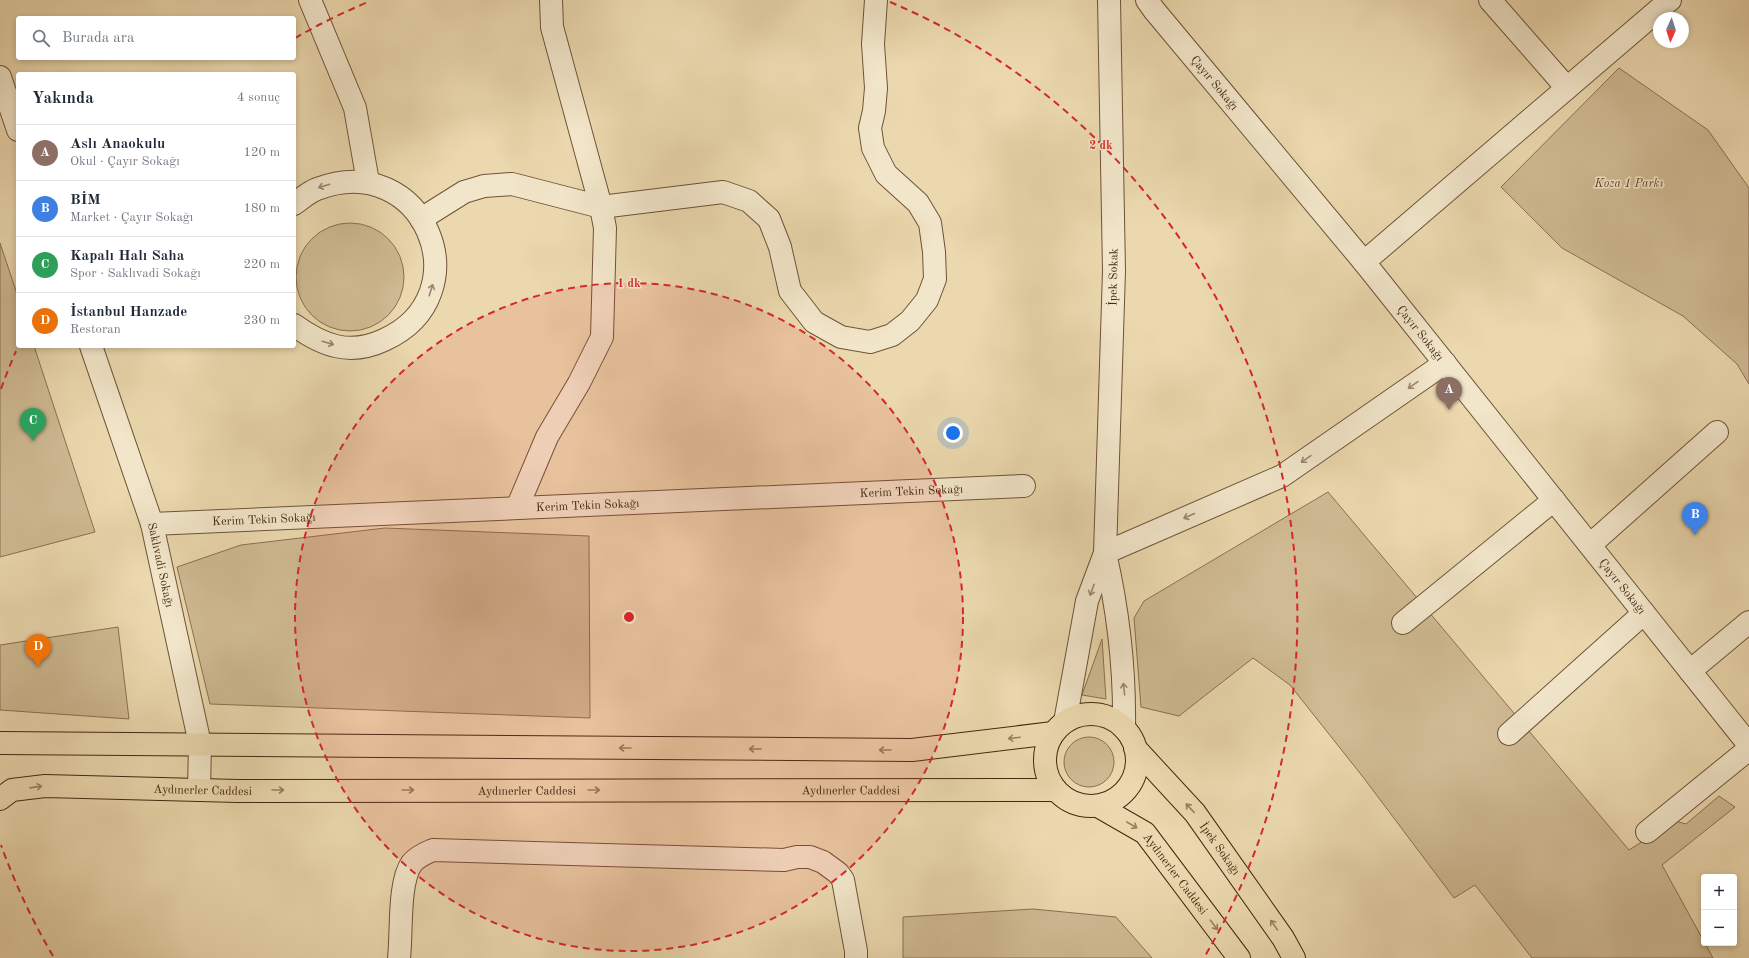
<!DOCTYPE html>
<html lang="tr">
<head>
<meta charset="utf-8">
<style>
  body { margin:0; font-family:"Old Standard TT",serif; background:#f6f6f7; color:#1f2937 }
  .controls { position:absolute; right:12px; bottom:12px; display:grid; overflow:hidden; border-radius:4px; box-shadow:0 2px 6px #0003 }
  .controls button { width:36px; height:36px; display:grid; place-items:center; padding:0; border:0; border-bottom:1px solid #e0e1e3; background:#fff; color:#1f2937; font:20px sans-serif }
  .compass { position:absolute; left:1653px; top:12px; width:36px; height:36px; border-radius:50%; background:#fff; box-shadow:0 2px 6px #0003; rotate:183deg }
  .you { position:absolute; left:953px; top:433px; width:14px; height:14px; margin:-10px; border:3px solid #fff; border-radius:50%; background:#1a73e8; box-shadow:0 0 0 6px #1a73e833 }
  .badge { display:grid; place-items:center; width:26px; height:26px; border-radius:50%; background:#8f2418; color:#fff; font-size:13px; font-weight:700 }
  .pin { position:absolute; translate:-50% -33px; filter:drop-shadow(0 1px 2px #0008) }
  .pin::after { content:''; position:absolute; top:21px; width:14px; height:12px; background:inherit; clip-path:polygon(0 0,100% 0,50% 100%) }
  .list { margin:0; padding:0; list-style:none }
  h2 { display:flex; justify-content:space-between; align-items:center; height:52px; margin:0; padding:0 16px; font-size:17px }
  h2 small { font-size:13px; font-weight:400; color:#747a83 }
  .list li { display:grid; grid-template-columns:26px 1fr auto; gap:12px; align-items:center; box-sizing:border-box; height:56px; padding:0 16px; border-top:1px solid #e0e1e3 }
  .list b { display:block; font-size:15px; white-space:nowrap }
  .list p { margin:0; font-size:13px; white-space:nowrap; color:#747a83 }
  .list em { font-size:13px; font-style:normal; color:#747a83 }
  .icon { flex:none; width:22px; height:22px; fill:none; stroke:currentColor; stroke-width:2; stroke-linecap:round; stroke-linejoin:round }
  .map { position:relative; flex:none; width:1749px; height:958px; overflow:hidden }
  .search { position:absolute; background:#fff; box-shadow:0 2px 6px #0003; left:16px; top:16px; width:280px; height:44px; display:flex; align-items:center; gap:10px; box-sizing:border-box; padding:0 14px; border-radius:4px; color:#747a83; font-size:15px }
  .panel { position:absolute; background:#fff; box-shadow:0 2px 6px #0003; left:16px; top:72px; width:280px; height:276px; border-radius:4px }
  .map>svg:first-child { display:block }
  .green { fill:#cfba93; stroke:#8a7052 }
  .lines { fill:none; stroke-linecap:round; stroke-linejoin:round }
  .minor-casing { stroke:#6e5338; stroke-width:24 }
  .major-casing { stroke:#442711; stroke-width:24 }
  .minor { stroke:#f2e6ca; stroke-width:22 }
  .major { stroke:#ebd8ae; stroke-width:22 }
  .oneway { stroke:#9b866e }
  .oneway2 { stroke:#988060 }
  .ring { fill:none; stroke:#d62828; stroke-width:2; stroke-dasharray:7 5 }
  .labels { text-anchor:middle; stroke-width:3; stroke-linejoin:round; paint-order:stroke }
  .street-label { font-size:12px; fill:#442711; stroke:#f2e6ca }
  .park-label { font-size:12px; font-style:italic; fill:#60442b; stroke:#f2e6ca }
  .centre { fill:#d62828; stroke:#f2e6ca; stroke-width:2 }
  .ring-label { font-size:12px; text-anchor:middle; font-weight:bold; fill:#d62828; stroke:#f2e6ca; stroke-width:3; stroke-linejoin:round; paint-order:stroke }
</style>
</head>
<body>
<div class="map">
<svg width="1749" height="958" viewBox="0 0 1749 958">
  <rect width="100%" height="100%" fill="#ebd8ae"/>
  <filter id="stains"><feTurbulence type="fractalNoise" baseFrequency=".005" numOctaves="4"/><feColorMatrix values="0 0 0 0 .2 0 0 0 0 .09 0 0 0 0 .02 0 0 0 .5 -.17"/></filter>
  <radialGradient id="worn" r=".72"><stop offset=".6" stop-color="#630" stop-opacity="0"/><stop offset="1" stop-color="#630" stop-opacity=".3"/></radialGradient>
  <path class="green" d="M 1619,68 L 1708,130 L 1749,188 L 1749,384 L 1737,364 L 1683,316 L 1562,248 L 1501,187 Z
    M296 277a54 54 0 1 1 108 0a54 54 0 1 1-108 0Z
    M 0,243 L 18,297 L 18,346 L 34,346 L 95,532 L 0,557 Z
    M 1328,492 L 1629,850 L 1675,821 L 1686,824 L 1719,796 L 1735,807 L 1662,865 L 1713,958 L 1532,958 L 1475,885 L 1454,898 L 1363,777 L 1290,685 L 1253,658 L 1179,716 L 1141,707 L 1134,618 L 1144,601 Z
    M 385,528 L 589,536 L 590,718 L 210,704 L 177,567 L 241,545 Z
    M 118,627 L 129,719 L 0,710 L 0,645 Z
    M 1102,639 L 1106,699 L 1082,695 Z
    M1064 762a25 25 0 1 1 50 0a25 25 0 1 1-50 0Z
    M 1033,909 L 1116,917 L 1152,958 L 903,958 L 903,917 Z"/>
  <g class="lines">
    <g class="minor-casing">
      <g id="minor">
        <path d="M 310,0 L 355,108 L 368,182"/>
        <path d="M 1109,0 L 1114,271 L 1105,553 C 1118,610 1125,670 1124,728"/>
        <path id="s1" d="M 1147,0 L 1154,10 L 1364,262 L 1749,745"/>
        <path d="M 1490,0 L 1567,88"/>
        <path d="M 0,77 L 18,130"/>
        <path d="M 294,204 C 301,199 309,192 317,189 C 424,148 484,295 384,340 C 350,356 323,346 294,325"/>
        <path d="M 421,219 L 464,192 L 484,186 L 512,184 L 601,207 L 723,192 L 749,201 L 769,219 L 780,247 L 790,291 L 814,322 L 841,337 L 870,342 L 892,335 L 910,321 L 927,300 L 935,279 L 934,252 L 930,223 L 918,203 L 886,174 L 873,148 L 870,128 L 874,111 L 876,88 L 873,44 L 876,0"/>
        <path d="M 1364,262 L 1670,0"/>
        <path id="s2" d="M 91,346 L 152,524 L 200,744 L 199,790"/>
        <path d="M 517,508 L 547,437 L 579,383 L 602,337 L 605,228 L 601,207 L 552,27 L 551,0"/>
        <path id="s3" d="M 152,524 L 1024,486"/>
        <path d="M 1590,545 L 1717,432"/>
        <path d="M 1403,623 L 1554,500"/>
        <path d="M 1690,671 L 1749,622"/>
        <path d="M 1065,722 L 1087,601 L 1105,553 L 1282,476 L 1445,363"/>
        <path d="M 1509,734 L 1644,613"/>
        <path d="M 1647,832 L 1749,749"/>
        <path d="M 399,958 C 402,933 398,882 412,863 C 418,856 426,853 433,850 L 784,860 L 797,857 L 810,857 L 823,862 L 838,873 L 843,880 L 856,951 L 856,958"/>
      </g>
    </g>
    <g class="major-casing">
      <g id="major">
        <circle cx="1091" cy="760" r="46"/>
        <path d="M 0,743 L 912,750 L 1053,733"/>
        <path id="s4" d="M 1135,748 L 1195,813 L 1283,938 L 1294,958"/>
        <path id="s5" d="M 0,799 L 12,790 L 45,786 L 238,791 L 1055,790"/>
        <path id="s6" d="M 1098,806 L 1145,833 L 1239,958"/>
      </g>
    </g>
    <use href="#minor" class="minor"/>
    <use href="#major" class="major"/>
  </g>
  <defs><path id="oneway-shaft" d="M-6 0H5M1.5-3L5.5 0L1.5 3" fill="none" stroke-width="1.6" stroke-linecap="round" stroke-linejoin="round"/></defs>
  <g class="oneway">
    <use href="#oneway-shaft" transform="translate(324 186) rotate(164)"/>
    <use href="#oneway-shaft" transform="translate(431 290) rotate(-72)"/>
    <use href="#oneway-shaft" transform="translate(328 343) rotate(16)"/>
    <use href="#oneway-shaft" transform="translate(1413 385) rotate(145)"/>
    <use href="#oneway-shaft" transform="translate(1306 459) rotate(145)"/>
    <use href="#oneway-shaft" transform="translate(1189 516) rotate(156)"/>
    <use href="#oneway-shaft" transform="translate(1092 590) rotate(110)"/>
    <use href="#oneway-shaft" transform="translate(1124 689) rotate(-96)"/>
  </g>
  <g class="oneway2">
    <use href="#oneway-shaft" transform="translate(1014 738) rotate(173)"/>
    <use href="#oneway-shaft" transform="translate(625 748) rotate(-180)"/>
    <use href="#oneway-shaft" transform="translate(755 749) rotate(-180)"/>
    <use href="#oneway-shaft" transform="translate(885 750) rotate(-180)"/>
    <use href="#oneway-shaft" transform="translate(36 787) rotate(-8)"/>
    <use href="#oneway-shaft" transform="translate(278 790)"/>
    <use href="#oneway-shaft" transform="translate(408 790)"/>
    <use href="#oneway-shaft" transform="translate(594 790)"/>
    <use href="#oneway-shaft" transform="translate(1190 808) rotate(-133)"/>
    <use href="#oneway-shaft" transform="translate(1132 825) rotate(30)"/>
    <use href="#oneway-shaft" transform="translate(1214 925) rotate(53)"/>
    <use href="#oneway-shaft" transform="translate(1274 925) rotate(-125)"/>
  </g>
  <circle cx="629" cy="617" r="334" fill="#d62828" fill-opacity=".12"/>
  <g class="ring">
    <circle cx="629" cy="617" r="334"/>
    <path d="M53 956A668 668 0 0 1 1 845M1 389A668 668 0 0 1 16 351M295 38A668 668 0 0 1 368 2M890 2A668 668 0 0 1 1205 956"/>
  </g>
  <g class="labels">
    <g class="street-label">
      <text dy="4" stroke="none"><textPath href="#s1" startOffset="107">Çayır Sokağı</textPath></text>
      <text transform="translate(1113 277) rotate(-89)" y="4">İpek Sokak</text>
      <text dy="4" stroke="none"><textPath href="#s1" startOffset="431">Çayır Sokağı</textPath></text>
      <text dy="4" stroke="none"><textPath href="#s3" startOffset="760">Kerim Tekin Sokağı</textPath></text>
      <text dy="4" stroke="none"><textPath href="#s3" startOffset="436">Kerim Tekin Sokağı</textPath></text>
      <text dy="4" stroke="none"><textPath href="#s3" startOffset="112">Kerim Tekin Sokağı</textPath></text>
      <text dy="4" stroke="none"><textPath href="#s2" startOffset="230">Saklıvadi Sokağı</textPath></text>
      <text dy="4" stroke="none"><textPath href="#s1" startOffset="755">Çayır Sokağı</textPath></text>
      <text dy="4" stroke="none"><textPath href="#s5" startOffset="206">Aydınerler Caddesi</textPath></text>
      <text dy="4" stroke="none"><textPath href="#s5" startOffset="530">Aydınerler Caddesi</textPath></text>
      <text dy="4" stroke="none"><textPath href="#s5" startOffset="854">Aydınerler Caddesi</textPath></text>
      <text dy="4" stroke="none"><textPath href="#s4" startOffset="132">İpek Sokağı</textPath></text>
      <text dy="4" stroke="none"><textPath href="#s6" startOffset="105">Aydınerler Caddesi</textPath></text>
    </g>
    <g class="park-label">
      <text x="1629" y="187">Koza 1 Parkı</text>
    </g>
  </g>
  <circle cx="629" cy="617" r="6" class="centre"/>
  <g class="ring-label">
    <text x="1101" y="149">2 dk</text>
    <text x="629" y="287">1 dk</text>
  </g>
  <rect width="100%" height="100%" filter="url(#stains)"/>
  <rect width="100%" height="100%" fill="url(#worn)"/>
</svg>
<div class="controls">
<button>+</button>
<button>−</button>
</div>
<svg class="compass" viewBox="-18 -18 36 36"><path d="M0-13l5 13h-10z" fill="#e53935"/><path d="M0 13l5-13h-10z" fill="#747a83"/></svg>
<div class="you"></div>
<div class="pin badge" style="left:1449px;top:410px;background:#8d6e63">A</div>
<div class="pin badge" style="left:1695px;top:535px;background:#3f7fe0">B</div>
<div class="pin badge" style="left:33px;top:441px;background:#2e9e5b">C</div>
<div class="pin badge" style="left:38px;top:667px;background:#e8710a">D</div>
<div class="search"><svg class="icon" aria-label="search" viewBox="0 0 24 24"><circle cx="10" cy="10" r="6"/><path d="M15 15l6 6"/></svg>Burada ara</div>
<section class="panel">
<h2>Yakında<small>4 sonuç</small></h2>
<ul class="list">
<li><span class="badge" style="background:#8d6e63">A</span><div><b>Aslı Anaokulu</b><p>Okul · Çayır Sokağı</p></div><em>120 m</em></li>
<li><span class="badge" style="background:#3f7fe0">B</span><div><b>BİM</b><p>Market · Çayır Sokağı</p></div><em>180 m</em></li>
<li><span class="badge" style="background:#2e9e5b">C</span><div><b>Kapalı Halı Saha</b><p>Spor · Saklıvadi Sokağı</p></div><em>220 m</em></li>
<li><span class="badge" style="background:#e8710a">D</span><div><b>İstanbul Hanzade</b><p>Restoran</p></div><em>230 m</em></li>
</ul>
</section>
</div>
</body>
</html>
